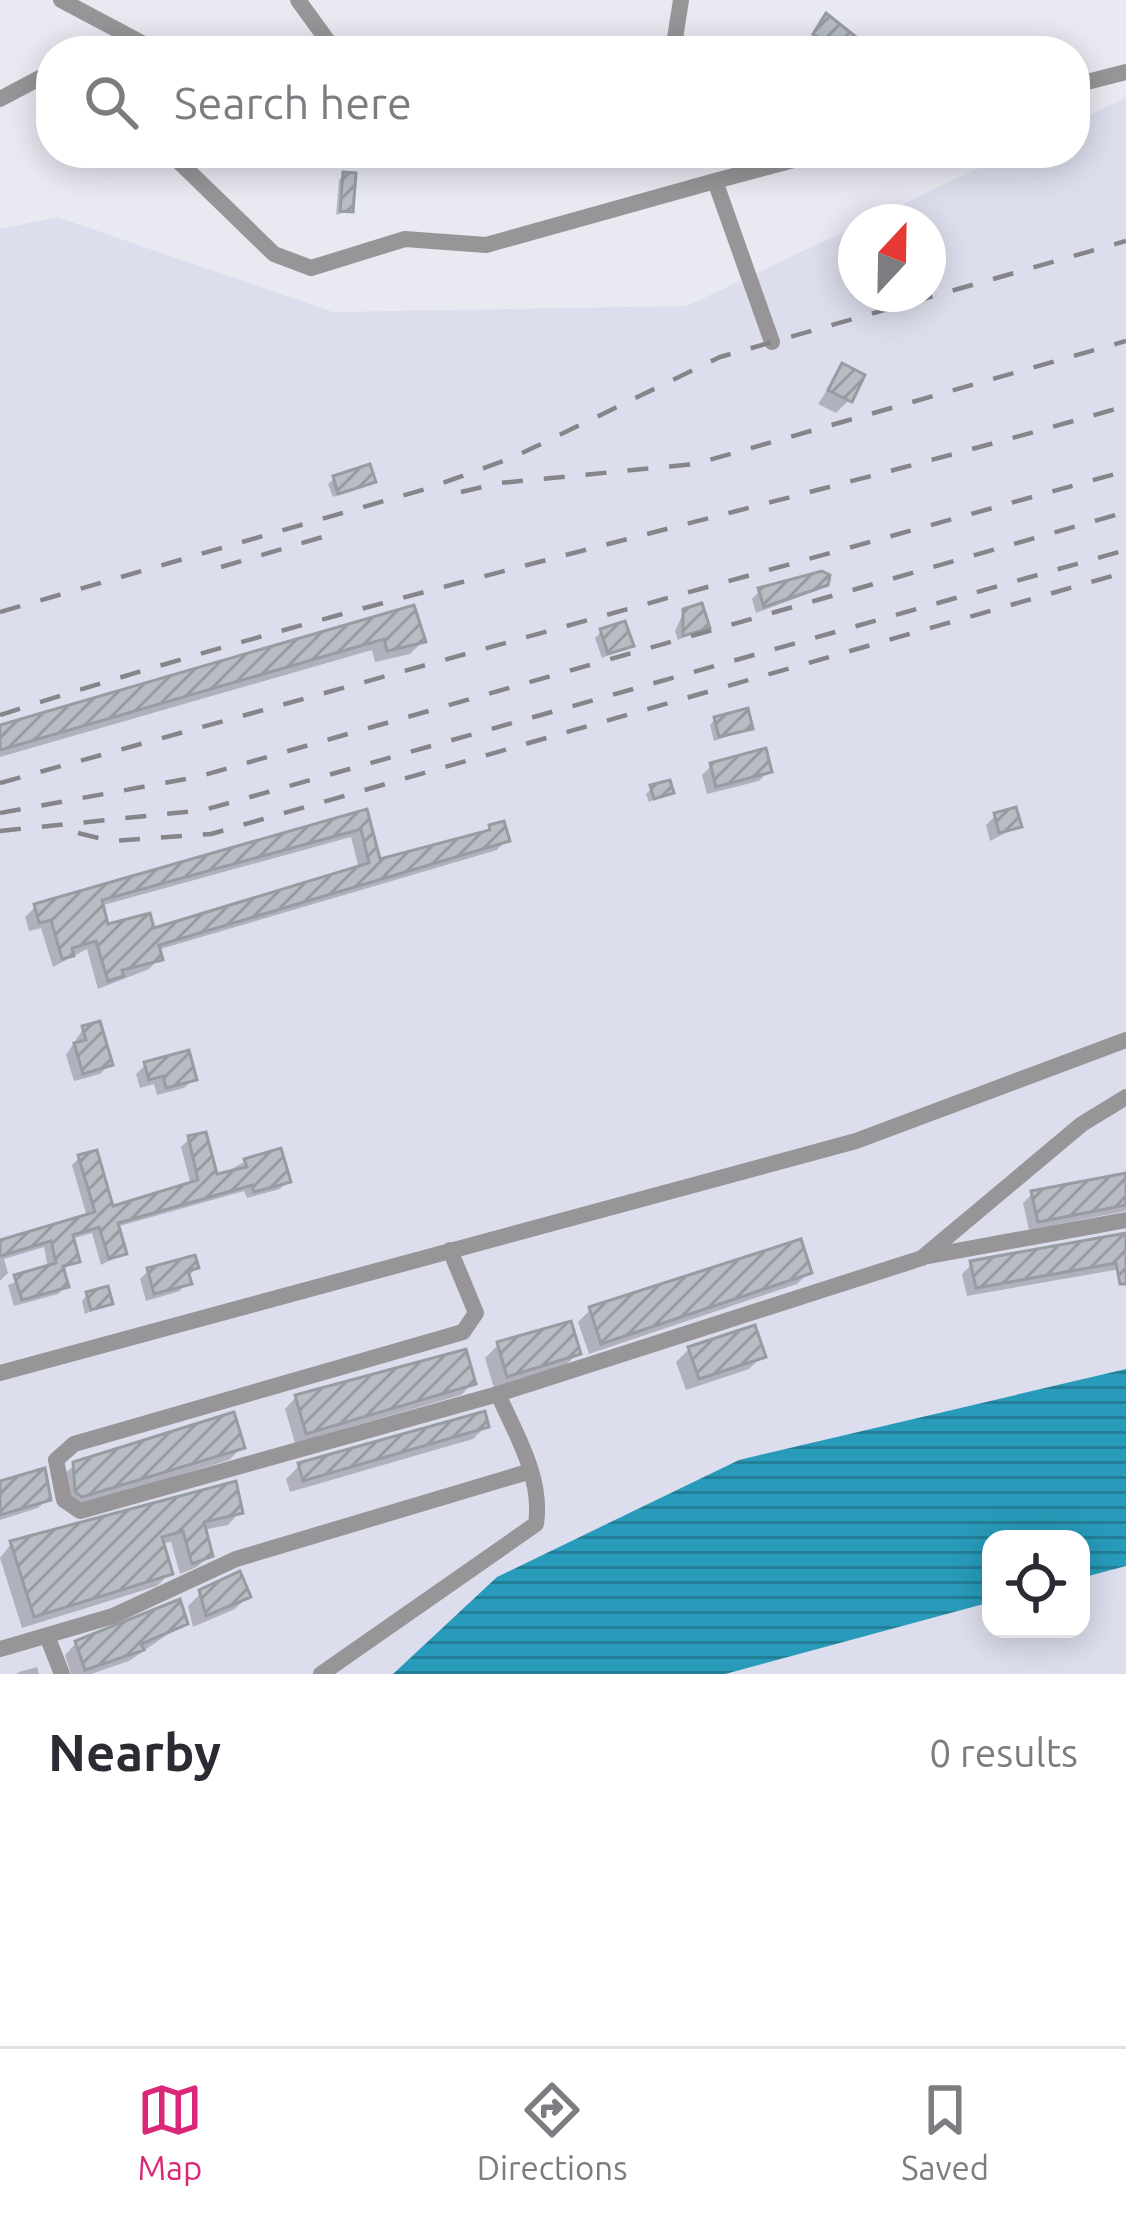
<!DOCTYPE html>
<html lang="en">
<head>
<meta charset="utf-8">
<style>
  body { margin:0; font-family:Ubuntu,sans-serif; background:#f2f2f3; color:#2b2b33 }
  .controls { position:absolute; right:36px; bottom:36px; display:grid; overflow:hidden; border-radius:24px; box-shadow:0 6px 30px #0003 }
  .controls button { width:108px; height:108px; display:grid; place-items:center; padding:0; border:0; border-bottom:3px solid #e1e1e2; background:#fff; color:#2b2b33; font:60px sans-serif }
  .compass { position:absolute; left:838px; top:204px; width:108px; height:108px; border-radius:50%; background:#fff; box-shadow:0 6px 30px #0003; rotate:22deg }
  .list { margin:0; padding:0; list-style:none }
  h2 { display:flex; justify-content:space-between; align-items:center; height:156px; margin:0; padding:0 48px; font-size:51px }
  h2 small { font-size:39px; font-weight:400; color:#7c7c81 }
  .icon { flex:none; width:66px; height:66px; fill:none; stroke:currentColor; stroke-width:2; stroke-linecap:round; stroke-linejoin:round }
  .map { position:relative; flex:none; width:1126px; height:1674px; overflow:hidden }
  .search { position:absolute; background:#fff; box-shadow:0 6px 30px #0003; left:36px; right:36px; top:36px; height:132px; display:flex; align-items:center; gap:30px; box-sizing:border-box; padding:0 42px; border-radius:48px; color:#7c7c81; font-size:45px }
  .sheet { height:372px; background:#fff }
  nav { display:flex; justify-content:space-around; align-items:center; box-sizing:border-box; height:168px; border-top:3px solid #e1e1e2; background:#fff; font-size:33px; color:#7c7c81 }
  nav a { display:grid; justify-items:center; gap:6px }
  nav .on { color:#db2777 }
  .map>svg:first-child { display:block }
  .built { fill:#dddeed; fill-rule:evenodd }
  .water { fill:url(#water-rules) }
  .shadow { fill:#0003; fill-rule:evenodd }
  .building { fill:url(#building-hatch); stroke:#979ca3; stroke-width:3; fill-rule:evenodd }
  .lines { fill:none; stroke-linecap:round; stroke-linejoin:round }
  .minor { stroke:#979598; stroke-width:16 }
  .rail { stroke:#85858a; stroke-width:4.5; stroke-dasharray:21 21; stroke-linecap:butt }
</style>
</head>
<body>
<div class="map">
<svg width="1126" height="1674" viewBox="0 0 1126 1674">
  <defs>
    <pattern id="water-rules" width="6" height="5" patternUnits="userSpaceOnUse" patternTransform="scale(3)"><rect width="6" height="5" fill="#289bba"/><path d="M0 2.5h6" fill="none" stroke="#237f98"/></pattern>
    <pattern id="building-hatch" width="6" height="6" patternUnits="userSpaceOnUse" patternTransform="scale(3)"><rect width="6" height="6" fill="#b8bdc4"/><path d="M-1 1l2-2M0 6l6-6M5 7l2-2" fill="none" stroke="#969aa0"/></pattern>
  </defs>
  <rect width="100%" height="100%" fill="#e8e9f1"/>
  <path class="built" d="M 1126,98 L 1126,1674 L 0,1674 L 0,229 L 57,217 L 333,312 L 687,306 L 856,226 L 856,294 L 928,294 L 928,222 L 865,222 L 1010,153 L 1075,153 L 1075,122 ZM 991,1539 L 1081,1539 L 1081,1629 L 991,1629 Z"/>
  <path class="water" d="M 1126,1369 L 1126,1566 L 1081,1578 L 1081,1539 L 991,1539 L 991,1602 L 725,1674 L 393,1674 L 497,1577 L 739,1460 Z"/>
  <path class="shadow" d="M 821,23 L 852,51 L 828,51 L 810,40 Z
    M 344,175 L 350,211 L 336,215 L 339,180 Z
    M 842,367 L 849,400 L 836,413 L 818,404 Z
    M 334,479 L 373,481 L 333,497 L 328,484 Z
    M 827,582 L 818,590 L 756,613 L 752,599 L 760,591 Z
    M 412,608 L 423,641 L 410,654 L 375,662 L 372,650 L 0,757 L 0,728 Z
    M 684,611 L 706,627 L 678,640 L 675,631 Z
    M 601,632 L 630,645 L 602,658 L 595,638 Z
    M 715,719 L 750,728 L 714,741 L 710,725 Z
    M 711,766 L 769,771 L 759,781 L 707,794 L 702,775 Z
    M 652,788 L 670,792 L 649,802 L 646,794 Z
    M 365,812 L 378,862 L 484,834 L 491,828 L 506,840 L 497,850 L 157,950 L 159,959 L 149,969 L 98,989 L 87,949 L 53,967 L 41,928 L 29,931 L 25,917 L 35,907 ZM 351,837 L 359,869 L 152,932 L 106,928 L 100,906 Z
    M 995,816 L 1019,826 L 990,841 L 986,825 Z
    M 83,1029 L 110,1064 L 100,1074 L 74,1081 L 66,1055 Z
    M 146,1064 L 194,1079 L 184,1088 L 157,1095 L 154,1084 L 140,1088 L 136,1074 Z
    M 189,1139 L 215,1178 L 246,1161 L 288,1181 L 280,1189 L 247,1198 L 244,1191 L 116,1227 L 124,1253 L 101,1265 L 92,1233 L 71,1239 L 76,1261 L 61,1271 L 66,1286 L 58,1294 L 14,1306 L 8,1285 L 48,1268 L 44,1247 L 4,1259 L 8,1273 L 0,1281 L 0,1243 L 87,1217 L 72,1165 L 80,1157 L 111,1210 L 191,1185 L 181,1147 Z
    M 1126,1176 L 1126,1211 L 1029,1230 L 1023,1203 L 1033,1193 Z
    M 1126,1233 L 1126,1268 L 967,1296 L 962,1274 L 972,1264 Z
    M 195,1268 L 180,1291 L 146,1301 L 140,1279 L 148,1271 Z
    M 809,1272 L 797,1284 L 589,1354 L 578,1322 L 590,1310 Z
    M 87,1295 L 110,1303 L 85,1314 L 82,1301 Z
    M 498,1345 L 578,1353 L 565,1366 L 494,1388 L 485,1358 Z
    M 689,1349 L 762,1356 L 749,1369 L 686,1390 L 676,1362 Z
    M 473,1383 L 461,1395 L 295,1443 L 285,1409 L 296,1397 Z
    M 232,1416 L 242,1447 L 229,1460 L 68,1509 L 58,1480 L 72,1467 Z
    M 486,1426 L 473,1439 L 290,1492 L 286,1479 L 299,1466 Z
    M 0,1484 L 48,1499 L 38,1508 L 0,1520 Z
    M 240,1512 L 228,1525 L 203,1530 L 210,1555 L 197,1567 L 180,1574 L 171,1542 L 161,1544 L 170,1573 L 157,1586 L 22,1628 L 0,1558 L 11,1544 Z
    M 201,1593 L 248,1596 L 235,1609 L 193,1627 L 188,1606 Z
    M 184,1623 L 129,1661 L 91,1674 L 71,1674 L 65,1655 L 76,1643 Z
    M 37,1667 L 39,1674 L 16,1674 L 19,1672 Z"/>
  <path class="building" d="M 826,13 L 861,41 L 856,51 L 842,51 L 813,34 Z
    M 701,39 L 733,47 L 733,51 L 698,51 Z
    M 343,172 L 356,173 L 353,212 L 340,211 Z
    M 842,363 L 865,375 L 852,402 L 828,390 Z
    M 370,464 L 376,482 L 338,494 L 333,476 Z
    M 822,571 L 830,575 L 828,585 L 764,607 L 758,588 Z
    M 702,603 L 710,628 L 683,636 L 683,609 Z
    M 414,605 L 426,642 L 387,651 L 384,639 L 0,750 L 0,725 Z
    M 625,621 L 634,646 L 608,654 L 600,629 Z
    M 748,708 L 753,729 L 719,737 L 714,717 Z
    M 766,748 L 772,772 L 716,787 L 710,763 Z
    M 670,780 L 674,793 L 654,799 L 650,785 Z
    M 1016,807 L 1022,827 L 999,833 L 994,813 Z
    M 367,809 L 380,859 L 490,830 L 489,825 L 504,821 L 510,841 L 159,945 L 163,960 L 122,970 L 124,976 L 108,981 L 96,941 L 72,948 L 74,956 L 62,959 L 51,920 L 39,923 L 34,904 ZM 361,829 L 369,863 L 154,928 L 150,913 L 108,924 L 102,900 Z
    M 100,1021 L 113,1065 L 83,1074 L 74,1043 L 86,1040 L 82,1026 Z
    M 189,1050 L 197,1080 L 166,1088 L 163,1076 L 149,1080 L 144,1062 Z
    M 206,1132 L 217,1174 L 247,1167 L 244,1159 L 281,1148 L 291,1182 L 254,1192 L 252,1185 L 118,1223 L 127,1254 L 109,1259 L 99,1227 L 73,1235 L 80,1262 L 63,1266 L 69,1287 L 22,1300 L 14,1275 L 56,1263 L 51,1241 L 0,1256 L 0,1240 L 95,1212 L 78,1155 L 97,1150 L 113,1206 L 198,1180 L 188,1136 Z
    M 1126,1173 L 1126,1205 L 1038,1222 L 1031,1191 Z
    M 1126,1233 L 1126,1284 L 1120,1284 L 1116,1263 L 976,1288 L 970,1261 Z
    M 801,1239 L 812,1273 L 601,1344 L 589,1307 Z
    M 195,1255 L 199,1268 L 188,1271 L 192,1284 L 154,1294 L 147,1268 Z
    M 108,1286 L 113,1304 L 91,1310 L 86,1292 Z
    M 571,1321 L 581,1354 L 507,1377 L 497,1342 Z
    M 755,1325 L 766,1357 L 699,1379 L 688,1347 Z
    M 466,1349 L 476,1384 L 306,1434 L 295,1395 Z
    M 485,1411 L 489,1427 L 303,1481 L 298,1463 Z
    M 234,1412 L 245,1448 L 82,1497 L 75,1492 L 73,1462 Z
    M 45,1468 L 51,1500 L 0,1515 L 0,1481 Z
    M 236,1481 L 243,1513 L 204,1522 L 213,1556 L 192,1564 L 183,1531 L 162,1537 L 173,1574 L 34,1617 L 10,1541 Z
    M 240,1571 L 251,1597 L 206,1616 L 199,1590 Z
    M 180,1599 L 188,1624 L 141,1644 L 144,1650 L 85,1670 L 75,1641 Z"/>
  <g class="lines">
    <path class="minor" d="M 61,0 L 157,51
      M 298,0 L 335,51
      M 673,51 L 681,0
      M 1075,85 L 1126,72
      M 0,99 L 51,72
      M 170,153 L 274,254 L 311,268 L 405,239 L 486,245 L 715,181 L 772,342
      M 715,181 L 820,153
      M 929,1256 L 1126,1220
      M 0,1373 L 856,1141 L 1126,1040
      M 498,1394 L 922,1258 L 1082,1124 L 1126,1097
      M 47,1636 L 62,1674
      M 0,1649 L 113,1616 L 236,1559 L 531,1471
      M 321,1674 L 536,1524 C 543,1478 516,1435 498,1394 L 80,1511 L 64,1500 L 56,1460 L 74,1444 L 463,1332 L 476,1313 L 450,1250"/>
    <path class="rail" d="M 461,492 L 500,483 L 695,464 L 1126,341
      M 221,567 L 336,533
      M 0,612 L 429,488 L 514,457 L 720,357 L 1126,241
      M 0,715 C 371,595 752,514 1126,406
      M 0,783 L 1126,471
      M 0,813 L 197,777 L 1126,512
      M 0,831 L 204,810 L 1126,550
      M 78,833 L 111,841 L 211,834 L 1126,572"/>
  </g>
</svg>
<div class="controls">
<button><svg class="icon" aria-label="locate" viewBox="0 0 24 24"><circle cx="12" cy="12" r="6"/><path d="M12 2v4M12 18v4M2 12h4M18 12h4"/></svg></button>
</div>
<svg class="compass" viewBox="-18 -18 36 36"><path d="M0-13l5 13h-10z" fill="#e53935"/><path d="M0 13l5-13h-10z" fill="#7c7c81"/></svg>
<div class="search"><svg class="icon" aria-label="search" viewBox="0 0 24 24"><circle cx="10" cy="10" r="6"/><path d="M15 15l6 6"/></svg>Search here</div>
</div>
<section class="sheet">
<h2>Nearby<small>0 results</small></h2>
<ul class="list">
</ul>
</section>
<nav>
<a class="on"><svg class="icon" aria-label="map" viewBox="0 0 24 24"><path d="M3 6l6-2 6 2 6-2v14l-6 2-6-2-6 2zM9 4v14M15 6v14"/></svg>Map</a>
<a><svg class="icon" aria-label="directions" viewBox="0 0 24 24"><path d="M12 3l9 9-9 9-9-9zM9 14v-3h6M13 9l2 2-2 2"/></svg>Directions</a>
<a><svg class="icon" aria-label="saved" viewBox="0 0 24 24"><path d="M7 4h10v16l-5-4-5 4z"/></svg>Saved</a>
</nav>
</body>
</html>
